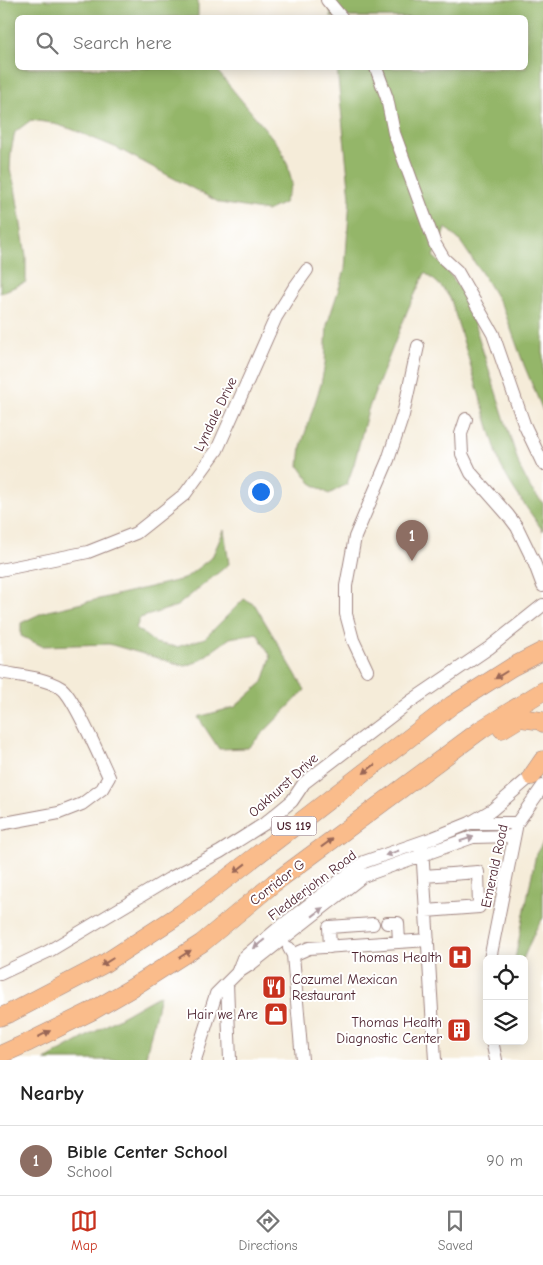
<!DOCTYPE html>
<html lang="en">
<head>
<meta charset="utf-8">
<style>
  body { margin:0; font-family:"Comic Neue",sans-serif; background:#f6f6f6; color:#222 }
  .controls { position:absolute; right:15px; bottom:15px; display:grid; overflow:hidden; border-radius:8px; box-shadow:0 2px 12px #0003 }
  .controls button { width:45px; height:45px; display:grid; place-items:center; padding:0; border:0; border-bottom:1px solid #e0e0e0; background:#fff; color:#222; font:25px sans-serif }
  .you { position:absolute; left:260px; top:491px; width:18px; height:18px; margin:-12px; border:4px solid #fff; border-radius:50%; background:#1a73e8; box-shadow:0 0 0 8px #1a73e833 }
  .badge { display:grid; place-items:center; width:32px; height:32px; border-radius:50%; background:#c8321e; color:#fff; font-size:16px; font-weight:700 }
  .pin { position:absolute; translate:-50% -41px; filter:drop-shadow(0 1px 2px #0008) }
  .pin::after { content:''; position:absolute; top:26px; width:18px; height:15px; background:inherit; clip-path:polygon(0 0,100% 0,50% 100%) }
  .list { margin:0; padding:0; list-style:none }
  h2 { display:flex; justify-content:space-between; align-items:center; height:65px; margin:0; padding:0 20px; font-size:21px }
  h2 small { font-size:16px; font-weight:400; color:#767676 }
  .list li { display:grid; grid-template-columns:32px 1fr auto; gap:15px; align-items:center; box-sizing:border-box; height:70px; padding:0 20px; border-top:1px solid #e0e0e0 }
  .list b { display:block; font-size:19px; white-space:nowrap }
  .list p { margin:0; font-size:16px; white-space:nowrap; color:#767676 }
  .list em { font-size:16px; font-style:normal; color:#767676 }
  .icon { flex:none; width:28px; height:28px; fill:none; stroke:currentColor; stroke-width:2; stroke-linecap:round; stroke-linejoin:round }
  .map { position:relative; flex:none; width:543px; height:1060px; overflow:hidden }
  .search { position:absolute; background:#fff; box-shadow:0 2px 12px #0003; left:15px; right:15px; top:15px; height:55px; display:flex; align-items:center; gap:12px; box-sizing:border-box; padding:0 18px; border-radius:8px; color:#767676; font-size:19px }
  .sheet { height:135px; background:#fff }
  nav { display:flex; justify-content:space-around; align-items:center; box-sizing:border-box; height:70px; border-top:1px solid #e0e0e0; background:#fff; font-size:14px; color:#767676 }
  nav a { display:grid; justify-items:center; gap:2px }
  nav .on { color:#c8321e }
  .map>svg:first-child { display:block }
  .forest { fill:#94b669; stroke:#6f6a4a }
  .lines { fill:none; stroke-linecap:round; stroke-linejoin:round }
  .minor-casing { stroke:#a08682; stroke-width:14 }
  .highway-casing { stroke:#a08682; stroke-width:19 }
  .minor { stroke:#fff; stroke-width:12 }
  .highway { stroke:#fabc8b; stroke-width:18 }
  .oneway { fill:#996656 }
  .oneway2 { fill:#ae9aa0 }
  .labels { text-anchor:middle; stroke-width:4; stroke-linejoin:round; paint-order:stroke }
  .shield { fill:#fff; stroke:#80626b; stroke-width:1 }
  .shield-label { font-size:12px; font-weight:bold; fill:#4a1f2b }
  .street-label { font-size:14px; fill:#4a1f2b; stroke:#fff }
  .poi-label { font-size:14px; fill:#4a1f2b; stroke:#fff; text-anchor:end }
</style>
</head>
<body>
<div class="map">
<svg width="543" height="1060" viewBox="0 0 543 1060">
  <rect width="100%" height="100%" fill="#fff"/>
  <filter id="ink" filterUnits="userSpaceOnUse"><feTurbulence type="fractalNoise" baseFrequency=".02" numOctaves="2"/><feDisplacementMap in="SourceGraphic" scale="10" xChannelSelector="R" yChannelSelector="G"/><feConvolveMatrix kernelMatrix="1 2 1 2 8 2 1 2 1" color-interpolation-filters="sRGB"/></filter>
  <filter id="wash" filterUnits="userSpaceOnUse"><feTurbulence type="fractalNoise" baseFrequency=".0096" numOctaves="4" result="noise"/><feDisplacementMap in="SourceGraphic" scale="20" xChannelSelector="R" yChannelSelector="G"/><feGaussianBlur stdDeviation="1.12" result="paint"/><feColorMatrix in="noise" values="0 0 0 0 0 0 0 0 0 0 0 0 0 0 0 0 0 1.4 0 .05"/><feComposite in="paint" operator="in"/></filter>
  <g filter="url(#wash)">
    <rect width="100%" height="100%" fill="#f5ecd9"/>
    <path class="forest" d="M 0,0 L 198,0 L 198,17 L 18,18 L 18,68 L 217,68 L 219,73 L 280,147 L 288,166 L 292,184 L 284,203 L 267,211 L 220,203 L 117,148 L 71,129 L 51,123 L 31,120 L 15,132 L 11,151 L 10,170 L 15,187 L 26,256 L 26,282 L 0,293 Z
      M 330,0 L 543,0 L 543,411 L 524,365 L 504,310 L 483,275 L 460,241 L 446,228 L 433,256 C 449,271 460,287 469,307 L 520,468 L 531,489 L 543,503 L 543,531 C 528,509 512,489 500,464 L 451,300 C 444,288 436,281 425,273 L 408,309 L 368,410 L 354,464 L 347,484 L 329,494 L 311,483 L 299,466 L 301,446 L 321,384 L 325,364 L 327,325 L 345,270 L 350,197 L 337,68 L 526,68 L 526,18 L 331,17 Z
      M 224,530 L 229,564 L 177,606 L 140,618 L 136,628 L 155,643 L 177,647 L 205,638 L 244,599 L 255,605 L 305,690 L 248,748 L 219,749 L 198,717 L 235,707 L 263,682 L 271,657 L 257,633 L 230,638 L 197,662 L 185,666 L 109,644 L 42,646 L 21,636 L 21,623 L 44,612 L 184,579 L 212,557 Z
      M 543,842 L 543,918 L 536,929 L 523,959 L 515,959 L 536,854 Z
      M 160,995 L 145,1060 L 45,1060 Z"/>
  </g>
  <g filter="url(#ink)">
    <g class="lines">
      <g class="minor-casing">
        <path id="minor" d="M 327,0 L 342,18
          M 376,68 L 387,98 L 394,133 L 435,244 L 444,259 L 457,271 L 493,334 L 524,424 L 543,464
          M 466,419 L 461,434 L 462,454 L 471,473 L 508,515 L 517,527 L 534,562 L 543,586
          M 0,570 L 88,552 L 136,533 L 185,494 L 217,450 L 276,317 L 294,288 L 307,270
          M 367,670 L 353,640 L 346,614 L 346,586 L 355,537 L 388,460 L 403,415 L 418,346
          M 0,672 C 20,676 43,677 61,688 C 73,695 101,760 109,777 L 102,789 L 82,804 L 59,813 L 0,824
          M 470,823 L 492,810 L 537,771
          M 422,847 L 435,1060
          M 424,876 L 478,872 L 479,907 L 426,911
          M 387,923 L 398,923 L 399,942
          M 330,947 L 329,927 L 373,924
          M 289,948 L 293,955 L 302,1060
          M 293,955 L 309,948 L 428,940
          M 490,959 L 517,823 L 543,786
          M 237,973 L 251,964 L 363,876 L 473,837 L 514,836
          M 0,974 L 49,951 L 169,879 L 220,852 L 264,824 L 292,801 L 304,783 L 411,701 L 489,648 L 543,605
          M 227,983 L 230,1060
          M 492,1041 L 496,1060
          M 195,1060 L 216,994 L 237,973 L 243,958 L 276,930 L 364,862 L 433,838 L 470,823 L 517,823"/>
      </g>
      <g class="highway-casing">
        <path id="highway" d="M 502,729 L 520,718 L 542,721 L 543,723
          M 532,776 L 543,760
          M 0,1017 L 10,1013 L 102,965 L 182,913 L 452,705 L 512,667 L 543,651
          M 0,1055 L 29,1042 L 92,1011 L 130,989 L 202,943 L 274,883 L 482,729 L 543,691"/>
      </g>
      <use href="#minor" class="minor"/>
      <use href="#highway" class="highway"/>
    </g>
    <defs><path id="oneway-solid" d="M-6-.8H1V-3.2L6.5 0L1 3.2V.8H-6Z" transform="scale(1.25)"/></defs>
    <g class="oneway">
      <use href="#oneway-solid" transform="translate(501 675) rotate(148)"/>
      <use href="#oneway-solid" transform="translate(369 769) rotate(142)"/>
      <use href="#oneway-solid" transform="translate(327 843) rotate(-36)"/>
      <use href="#oneway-solid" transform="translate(240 868) rotate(142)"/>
      <use href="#oneway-solid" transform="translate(185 954) rotate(-32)"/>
      <use href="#oneway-solid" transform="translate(107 962) rotate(148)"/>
      <use href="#oneway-solid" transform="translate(44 1034) rotate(-27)"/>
    </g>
    <g class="oneway2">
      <use href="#oneway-solid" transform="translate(467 839) rotate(-17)"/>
      <use href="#oneway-solid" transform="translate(392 853) rotate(161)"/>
      <use href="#oneway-solid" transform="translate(318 912) rotate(-38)"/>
      <use href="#oneway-solid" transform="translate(259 944) rotate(140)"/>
    </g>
  </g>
  <defs>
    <g id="hospital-square" transform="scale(1.25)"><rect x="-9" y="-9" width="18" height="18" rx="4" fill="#c8321e" stroke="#fff"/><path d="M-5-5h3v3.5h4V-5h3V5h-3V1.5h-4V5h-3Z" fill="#fff"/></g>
    <g id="restaurant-square" transform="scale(1.25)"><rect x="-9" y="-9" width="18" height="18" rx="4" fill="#c8321e" stroke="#fff"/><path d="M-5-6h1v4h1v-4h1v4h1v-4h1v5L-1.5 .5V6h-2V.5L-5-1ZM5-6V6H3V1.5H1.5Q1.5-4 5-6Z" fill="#fff"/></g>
    <g id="shop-square" transform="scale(1.25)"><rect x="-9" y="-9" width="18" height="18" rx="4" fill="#c8321e" stroke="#fff"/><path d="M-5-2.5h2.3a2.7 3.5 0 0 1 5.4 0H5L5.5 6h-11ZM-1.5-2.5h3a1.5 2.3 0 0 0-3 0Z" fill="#fff"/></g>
    <g id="building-square" transform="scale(1.25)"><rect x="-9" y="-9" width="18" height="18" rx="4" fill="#c8321e" stroke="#fff"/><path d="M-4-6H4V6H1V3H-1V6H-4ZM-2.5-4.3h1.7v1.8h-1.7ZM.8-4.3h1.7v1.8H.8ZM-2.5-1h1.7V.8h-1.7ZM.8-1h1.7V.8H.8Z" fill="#fff"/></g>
  </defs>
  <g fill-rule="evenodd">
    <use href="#hospital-square" x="460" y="957"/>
    <use href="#restaurant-square" x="274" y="987"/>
    <use href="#shop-square" x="276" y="1014"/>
    <use href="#building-square" x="459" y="1030"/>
  </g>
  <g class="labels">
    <rect class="shield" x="271.5" y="816.5" width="45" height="19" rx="4"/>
    <g class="shield-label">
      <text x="294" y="830">US 119</text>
    </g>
    <g class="street-label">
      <text transform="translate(215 414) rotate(-64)" y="5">Lyndale Drive</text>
      <text transform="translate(283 785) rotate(-42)" y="5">Oakhurst Drive</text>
      <text transform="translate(494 866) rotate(-78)" y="5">Emerald Road</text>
      <text transform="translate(277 882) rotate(-38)" y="5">Corridor G</text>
      <text transform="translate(312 885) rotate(-37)" y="5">Fledderjohn Road</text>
    </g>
    <g class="poi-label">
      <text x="442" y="962">Thomas Health</text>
      <text x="292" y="984" text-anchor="start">Cozumel Mexican<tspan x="292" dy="16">Restaurant</tspan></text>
      <text x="258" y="1019">Hair we Are</text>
      <text x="442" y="1027">Thomas Health<tspan x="442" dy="16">Diagnostic Center</tspan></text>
    </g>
  </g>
</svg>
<div class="controls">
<button><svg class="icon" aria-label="locate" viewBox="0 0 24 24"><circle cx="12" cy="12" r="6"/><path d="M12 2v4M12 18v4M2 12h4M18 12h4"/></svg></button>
<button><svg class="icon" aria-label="layers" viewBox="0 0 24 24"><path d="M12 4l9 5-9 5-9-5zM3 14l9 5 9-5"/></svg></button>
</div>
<div class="you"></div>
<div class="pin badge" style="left:412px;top:561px;background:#8d6e63">1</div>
<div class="search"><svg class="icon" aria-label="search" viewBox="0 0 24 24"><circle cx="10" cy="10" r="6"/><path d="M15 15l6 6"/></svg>Search here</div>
</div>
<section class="sheet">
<h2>Nearby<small></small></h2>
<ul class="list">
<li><span class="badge" style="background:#8d6e63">1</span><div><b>Bible Center School</b><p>School</p></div><em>90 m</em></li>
</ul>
</section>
<nav>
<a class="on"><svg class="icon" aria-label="map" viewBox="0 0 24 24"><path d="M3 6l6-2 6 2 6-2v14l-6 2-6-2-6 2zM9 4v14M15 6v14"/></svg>Map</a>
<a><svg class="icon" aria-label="directions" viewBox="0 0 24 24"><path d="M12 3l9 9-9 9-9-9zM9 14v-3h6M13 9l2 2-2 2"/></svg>Directions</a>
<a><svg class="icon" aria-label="saved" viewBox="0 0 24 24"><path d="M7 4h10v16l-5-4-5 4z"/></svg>Saved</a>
</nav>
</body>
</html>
